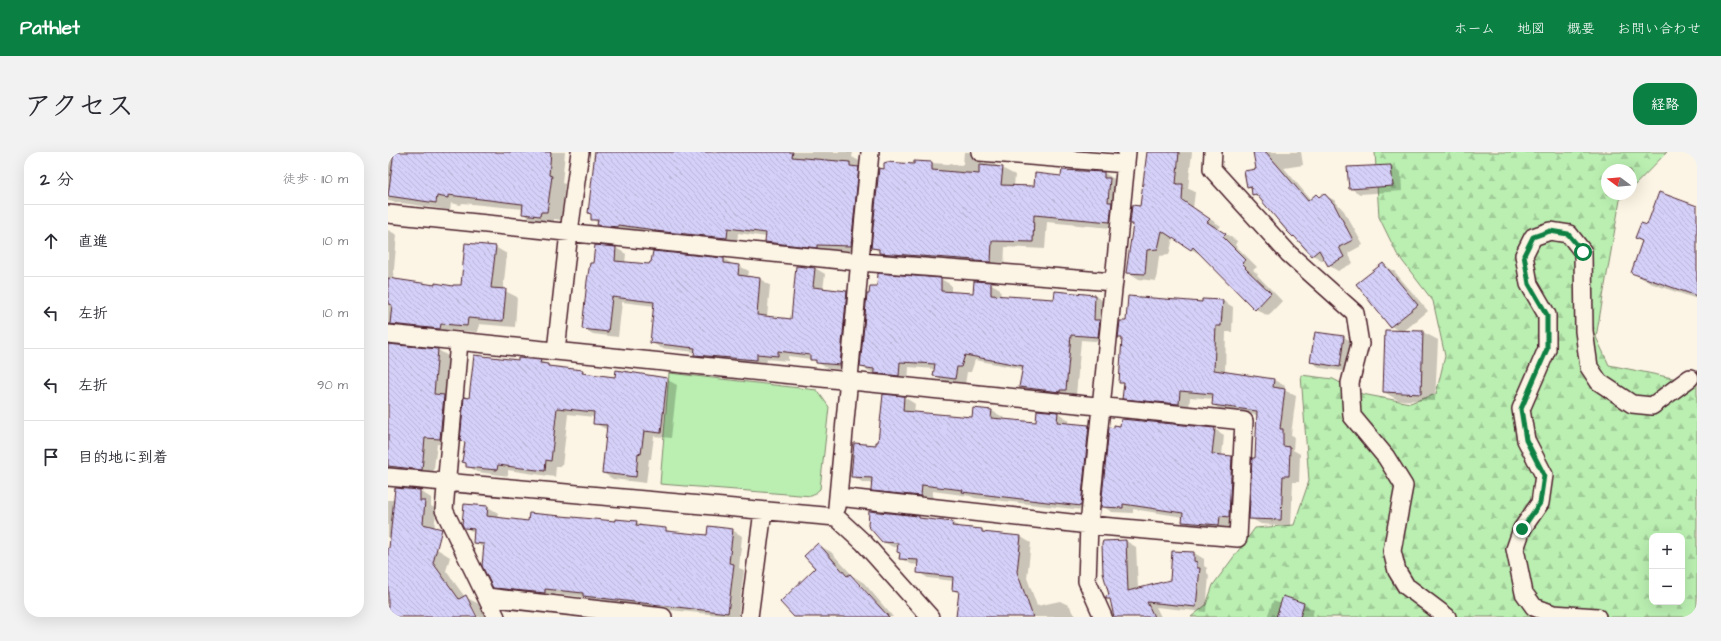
<!DOCTYPE html>
<html lang="ja">
<head>
<meta charset="utf-8">
<style>
  body { margin:0; font-family:"Architects Daughter","Klee One",sans-serif; background:#f2f2f3; color:#2b2b33 }
  .controls { position:absolute; right:12px; bottom:12px; display:grid; overflow:hidden; border-radius:8px; box-shadow:0 4px 16px #0002 }
  .controls button { width:36px; height:36px; display:grid; place-items:center; padding:0; border:0; border-bottom:1px solid #e1e1e2; background:#fff; color:#2b2b33; font:20px sans-serif }
  .compass { position:absolute; left:1213px; top:12px; width:36px; height:36px; border-radius:50%; background:#fff; box-shadow:0 4px 16px #0002; rotate:286deg }
  .stop { position:absolute; width:12px; height:12px; margin:-9px; border:3px solid #0b8043; border-radius:50%; background:#fff }
  .stop.end { background:#0b8043; border-color:#fff; box-shadow:0 1px 4px #0008 }
  .list { margin:0; padding:0; list-style:none }
  h2 { display:flex; justify-content:space-between; align-items:center; height:52px; margin:0; padding:0 16px; font-size:17px }
  h2 small { font-size:13px; font-weight:400; color:#7c7c81 }
  .list li { display:grid; grid-template-columns:26px 1fr auto; gap:12px; align-items:center; box-sizing:border-box; height:72px; padding:0 16px; border-top:1px solid #e1e1e2 }
  .list b { display:block; font-size:15px; white-space:nowrap }
  .list em { font-size:13px; font-style:normal; color:#7c7c81 }
  .icon { flex:none; width:22px; height:22px; fill:none; stroke:currentColor; stroke-width:2; stroke-linecap:round; stroke-linejoin:round }
  .map { position:relative; flex:none; width:1309px; height:465px; overflow:hidden; border-radius:16px }
  header { display:flex; align-items:center; gap:24px; box-sizing:border-box; height:56px; padding:0 20px; background:#0b8043; color:#fff }
  header strong { font-size:19px }
  nav { display:flex; gap:22px; margin-inline-start:auto; font-size:14px }
  .intro { display:flex; align-items:center; justify-content:space-between; box-sizing:border-box; height:96px; padding:0 24px }
  h1 { margin:0; font-size:28px }
  .button { padding:10px 18px; border-radius:16px; background:#0b8043; color:#fff; font-size:14px; font-weight:700 }
  main { display:flex; gap:24px; padding:0 24px }
  aside { flex:1; background:#fff; border-radius:16px; box-shadow:0 4px 16px #0002 }
  .map>svg:first-child { display:block }
  .green { fill:#baefb1; stroke:#82876e }
  .forest { fill:url(#forest-firs); stroke:#82876e; fill-rule:evenodd }
  .shadow { fill:#0003; fill-rule:evenodd }
  .building { fill:url(#building-back-hatch); stroke:#4a1f2b }
  .lines { fill:none; stroke-linecap:round; stroke-linejoin:round }
  .street-casing { stroke:#4a1f2b; stroke-width:20 }
  .street { stroke:#fcf5e5; stroke-width:17 }
  .route { stroke:#0b8043; stroke-width:5 }
</style>
</head>
<body>
<header>
<strong>Pathlet</strong>
<nav><a>ホーム</a><a>地図</a><a>概要</a><a>お問い合わせ</a></nav>
</header>
<div class="intro"><h1>アクセス</h1><a class="button">経路</a></div>
<main>
<aside>
<h2>2 分<small>徒歩 · 110 m</small></h2>
<ul class="list">
<li><svg class="icon" aria-label="ahead" viewBox="0 0 24 24"><path d="M12 20V5M6 11l6-6 6 6"/></svg><div><b>直進</b></div><em>10 m</em></li>
<li><svg class="icon" aria-label="left" viewBox="0 0 24 24"><path d="M17 20v-9H6M10 6l-5 5 5 5"/></svg><div><b>左折</b></div><em>10 m</em></li>
<li><svg class="icon" aria-label="left" viewBox="0 0 24 24"><path d="M17 20v-9H6M10 6l-5 5 5 5"/></svg><div><b>左折</b></div><em>90 m</em></li>
<li><svg class="icon" aria-label="arrive" viewBox="0 0 24 24"><path d="M6 21V4h12l-3 4 3 4H6"/></svg><div><b>目的地に到着</b></div></li>
</ul>
</aside>
<div class="map">
<svg width="1309" height="465" viewBox="0 0 1309 465">
  <defs>
    <pattern id="forest-firs" width="22" height="20" patternUnits="userSpaceOnUse"><rect width="22" height="20" fill="#baefb1"/><path d="M5 1l3.5 6h-7zM16 11l3.5 6h-7z" fill="#a1cc98"/></pattern>
    <pattern id="building-back-hatch" width="6" height="6" patternUnits="userSpaceOnUse"><rect width="6" height="6" fill="#d5d0f8"/><path d="M-1 5l2 2M0 0l6 6M5-1l2 2" fill="none" stroke="#b8b2d5"/></pattern>
  </defs>
  <rect width="100%" height="100%" fill="#fcf5e5"/>
  <filter id="ink" filterUnits="userSpaceOnUse"><feTurbulence type="fractalNoise" baseFrequency=".025" numOctaves="2"/><feDisplacementMap in="SourceGraphic" scale="8" xChannelSelector="R" yChannelSelector="G"/><feConvolveMatrix kernelMatrix="1 2 1 2 8 2 1 2 1" color-interpolation-filters="sRGB"/></filter>
  <g filter="url(#ink)">
    <path class="green" d="M 281,221 L 429,238 L 441,255 L 432,337 L 424,344 L 272,332 Z"/>
    <path class="forest" d="M 987,0 L 1279,0 L 1243,37 L 1243,18 L 1219,18 L 1219,42 L 1238,42 L 1232,48 L 1208,185 L 1221,213 L 1309,231 L 1309,465 L 803,465 L 818,453 L 825,433 L 867,376 L 906,373 L 921,329 L 913,223 L 945,227 L 974,242 L 1022,251 L 1048,242 L 1057,204 L 1045,149 L 1009,102 L 991,65 ZM 1264,384 L 1294,384 L 1294,450 L 1264,450 Z"/>
    <path class="shadow" d="M 0,0 L 177,0 L 174,31 L 177,32 L 173,68 L 166,67 L 166,72 L 149,70 L 136,62 L 136,57 L 74,51 L 73,53 L 63,51 L 62,58 L 0,49 Z
      M 206,0 L 465,0 L 464,5 L 473,10 L 473,99 L 388,96 L 378,90 L 379,85 L 350,81 L 349,92 L 220,78 L 204,67 L 207,8 L 205,7 Z
      M 576,0 L 598,0 L 596,2 L 595,11 L 606,12 L 627,23 L 626,34 L 646,35 L 674,25 L 716,21 L 728,28 L 734,77 L 659,70 L 657,97 L 617,95 L 616,117 L 505,108 L 484,95 L 497,18 L 527,13 L 527,10 L 575,13 Z
      M 760,0 L 804,0 L 800,36 L 807,40 L 805,56 L 833,74 L 830,77 L 849,89 L 847,93 L 869,115 L 865,118 L 870,122 L 869,123 L 894,149 L 880,164 L 868,157 L 815,104 L 785,86 L 781,103 L 771,104 L 768,129 L 751,127 L 740,120 L 745,73 L 743,72 L 753,55 Z
      M 866,0 L 913,0 L 915,13 L 896,16 L 923,48 L 928,43 L 932,46 L 936,43 L 946,48 L 956,59 L 975,93 L 960,101 L 965,111 L 950,119 L 940,113 L 937,107 L 935,109 L 925,103 L 874,47 L 865,42 L 864,36 L 860,34 L 869,17 Z
      M 1003,14 L 1013,20 L 1014,39 L 972,42 L 962,36 Z
      M 1309,55 L 1309,147 L 1262,131 L 1244,120 L 1255,90 L 1248,86 L 1260,75 Z
      M 0,78 L 9,83 L 5,128 L 66,135 L 73,134 L 107,95 L 119,102 L 115,138 L 129,145 L 127,175 L 91,172 L 90,180 L 64,178 L 64,183 L 2,188 L 2,193 L 50,198 L 62,205 L 64,293 L 49,292 L 45,324 L 0,319 Z
      M 228,96 L 238,102 L 237,111 L 262,113 L 336,107 L 346,113 L 351,114 L 361,119 L 360,125 L 372,127 L 382,133 L 379,165 L 403,168 L 427,116 L 437,122 L 435,138 L 459,140 L 469,146 L 462,218 L 439,216 L 423,207 L 400,204 L 400,209 L 379,207 L 378,213 L 317,208 L 307,202 L 307,200 L 273,196 L 263,190 L 267,154 L 234,150 L 230,185 L 205,182 L 195,176 L 206,112 Z
      M 995,112 L 1006,119 L 1040,159 L 1016,179 L 1035,180 L 1050,188 L 1047,249 L 1010,248 L 996,240 L 1011,179 L 1003,174 Z
      M 553,127 L 563,133 L 563,141 L 586,143 L 602,131 L 612,137 L 613,145 L 667,148 L 668,140 L 707,144 L 717,150 L 720,190 L 693,188 L 688,243 L 642,240 L 632,234 L 635,217 L 587,208 L 583,220 L 579,220 L 577,232 L 556,229 L 546,223 L 547,217 L 521,215 L 520,229 L 497,227 L 473,215 Z
      M 835,149 L 845,155 L 844,180 L 838,180 L 837,221 L 886,228 L 897,234 L 896,238 L 908,244 L 903,283 L 906,284 L 905,298 L 912,302 L 911,330 L 905,330 L 903,374 L 873,372 L 862,366 L 868,307 L 870,263 L 835,259 L 825,253 L 826,247 L 802,245 L 801,258 L 746,252 L 735,246 L 737,232 L 732,230 L 735,188 L 731,185 L 739,171 L 815,151 Z
      M 928,181 L 956,185 L 966,191 L 962,220 L 933,216 L 923,210 Z
      M 131,207 L 153,209 L 164,215 L 194,219 L 200,223 L 228,226 L 278,227 L 289,233 L 283,286 L 266,284 L 263,307 L 261,307 L 258,331 L 225,327 L 215,321 L 220,278 L 206,271 L 206,265 L 180,262 L 174,314 L 168,314 L 167,325 L 120,318 L 120,324 L 90,320 L 79,314 L 79,312 L 75,310 L 77,291 L 73,289 L 82,247 L 131,210 Z
      M 516,245 L 527,252 L 526,261 L 585,266 L 604,259 L 615,265 L 615,268 L 649,271 L 670,261 L 681,268 L 681,272 L 701,274 L 712,281 L 704,359 L 587,346 L 582,344 L 545,339 L 544,350 L 495,345 L 484,338 L 484,331 L 476,331 L 464,324 L 491,291 ZM 602,262 L 604,262 L 603,271 Z
      M 826,277 L 836,283 L 834,304 L 844,305 L 854,311 L 851,370 L 842,369 L 841,378 L 805,375 L 795,369 L 796,365 L 745,357 L 745,361 L 724,360 L 714,354 Z
      M 32,339 L 43,346 L 43,354 L 48,357 L 45,392 L 0,385 L 0,348 L 7,348 Z
      M 100,355 L 110,361 L 109,366 L 140,370 L 248,370 L 258,375 L 277,377 L 283,380 L 320,384 L 344,378 L 354,384 L 351,416 L 356,418 L 350,465 L 206,450 L 197,445 L 167,442 L 167,446 L 116,441 L 106,435 L 96,396 L 86,390 L 87,381 L 77,375 Z
      M 531,365 L 536,368 L 564,371 L 572,375 L 594,378 L 601,382 L 633,385 L 643,391 L 639,426 L 649,454 L 672,449 L 682,454 L 684,460 L 690,465 L 587,465 L 572,442 L 565,438 L 566,429 L 540,426 L 530,420 L 531,413 L 522,412 L 512,406 L 513,401 L 510,395 L 505,395 L 494,389 Z
      M 738,389 L 748,395 L 750,437 L 783,429 L 806,401 L 816,407 L 816,414 L 819,416 L 819,421 L 821,423 L 818,460 L 768,455 L 773,465 L 731,465 L 723,448 L 719,446 L 722,444 L 716,390 Z
      M 430,393 L 443,400 L 465,424 L 476,431 L 505,465 L 501,465 L 467,426 L 466,427 L 498,465 L 408,465 L 429,416 Z
      M 49,397 L 62,405 L 58,419 L 77,445 L 91,452 L 97,465 L 90,465 L 84,453 L 81,453 L 87,465 L 0,465 L 0,402 Z
      M 896,445 L 916,452 L 926,458 L 924,465 L 879,465 L 885,449 L 894,452 Z"/>
    <path class="building" d="M 6,0 L 163,0 L 161,23 L 164,24 L 159,60 L 153,60 L 152,64 L 134,62 L 135,52 L 134,52 L 60,43 L 60,46 L 49,44 L 48,51 L 0,44 Z
      M 207,0 L 405,0 L 404,5 L 462,10 L 462,14 L 471,15 L 463,94 L 429,93 L 429,96 L 377,90 L 378,81 L 340,76 L 339,86 L 267,79 L 267,78 L 230,73 L 230,75 L 209,73 L 210,68 L 203,68 L 203,62 L 200,61 Z
      M 759,0 L 791,0 L 788,32 L 795,32 L 794,48 L 822,67 L 819,70 L 838,82 L 835,85 L 858,108 L 854,111 L 858,115 L 857,116 L 883,141 L 867,158 L 805,95 L 803,98 L 774,79 L 770,97 L 759,98 L 757,122 L 738,121 L 745,72 L 742,72 L 744,53 L 752,54 Z
      M 865,0 L 878,0 L 920,49 L 928,42 L 931,45 L 936,41 L 946,52 L 965,88 L 951,95 L 956,105 L 940,114 L 931,98 L 924,104 L 906,84 L 905,85 L 899,79 L 868,42 L 864,43 L 863,34 L 859,35 L 856,19 L 868,17 Z
      M 526,9 L 544,10 L 544,18 L 591,22 L 591,13 L 615,15 L 613,33 L 646,34 L 647,21 L 673,24 L 674,18 L 716,20 L 716,26 L 722,26 L 720,50 L 724,50 L 722,70 L 646,63 L 645,90 L 604,89 L 603,110 L 587,109 L 587,108 L 491,101 L 491,97 L 483,96 L 491,16 L 496,17 L 496,11 L 499,10 L 526,12 Z
      M 1003,13 L 1005,34 L 961,37 L 959,15 Z
      M 1271,40 L 1309,54 L 1309,144 L 1243,121 L 1254,89 L 1247,86 L 1253,71 L 1259,73 Z
      M 77,91 L 108,94 L 103,136 L 118,137 L 115,169 L 80,166 L 79,174 L 53,172 L 52,177 L 2,172 L 4,153 L 0,152 L 0,126 L 47,133 L 47,131 L 65,134 L 65,133 L 73,133 Z
      M 207,93 L 228,95 L 227,109 L 261,112 L 262,110 L 263,110 L 265,99 L 336,106 L 336,111 L 351,113 L 350,123 L 372,126 L 369,163 L 403,167 L 408,114 L 427,116 L 425,135 L 459,139 L 452,213 L 428,211 L 428,208 L 422,208 L 422,203 L 390,199 L 390,204 L 369,202 L 369,208 L 306,203 L 307,196 L 262,191 L 266,150 L 224,145 L 220,180 L 194,177 L 199,129 L 202,111 L 205,111 Z
      M 995,111 L 1030,153 L 1002,175 L 968,132 Z
      M 490,121 L 553,126 L 553,139 L 585,141 L 586,129 L 603,130 L 603,143 L 666,147 L 667,139 L 707,143 L 706,168 L 712,168 L 710,185 L 683,183 L 678,238 L 672,238 L 672,240 L 631,235 L 635,214 L 577,203 L 573,215 L 569,215 L 567,227 L 545,224 L 547,212 L 512,210 L 511,224 L 486,221 L 486,217 L 472,215 L 479,142 L 481,142 L 482,134 L 489,134 Z
      M 740,144 L 814,150 L 814,147 L 835,148 L 833,174 L 828,174 L 826,218 L 886,227 L 885,235 L 897,237 L 892,277 L 895,277 L 895,294 L 902,295 L 901,324 L 895,324 L 893,368 L 861,367 L 864,306 L 867,306 L 869,259 L 824,253 L 825,242 L 792,239 L 791,252 L 734,247 L 736,231 L 731,231 L 734,186 L 730,186 L 732,169 L 738,169 Z
      M 997,178 L 1035,179 L 1033,242 L 995,240 Z
      M 927,180 L 956,184 L 952,215 L 922,210 Z
      M 0,192 L 50,197 L 46,242 L 56,243 L 52,287 L 37,286 L 34,318 L 0,314 Z
      M 86,203 L 130,208 L 130,206 L 153,208 L 152,211 L 160,212 L 160,214 L 195,218 L 194,221 L 227,225 L 228,218 L 279,226 L 273,281 L 256,279 L 253,302 L 250,301 L 248,325 L 214,321 L 219,273 L 205,272 L 206,260 L 169,256 L 163,309 L 158,308 L 157,319 L 110,313 L 109,318 L 78,315 L 78,311 L 74,310 L 77,290 L 72,289 L 76,245 L 81,246 Z
      M 495,242 L 516,244 L 515,259 L 584,265 L 585,256 L 604,258 L 603,266 L 648,270 L 649,258 L 670,260 L 669,270 L 701,273 L 693,354 L 574,340 L 575,338 L 534,333 L 533,344 L 483,339 L 484,326 L 463,325 L 466,291 L 488,293 L 488,290 L 490,290 Z
      M 733,267 L 827,276 L 824,302 L 844,304 L 841,365 L 832,364 L 831,373 L 794,370 L 795,361 L 735,352 L 735,356 L 713,355 L 721,275 L 726,276 L 726,273 L 732,274 Z
      M 7,336 L 32,338 L 32,349 L 37,349 L 35,372 L 54,377 L 45,411 L 71,447 L 78,443 L 89,465 L 0,465 L 0,396 L 1,396 Z
      M 76,352 L 100,354 L 99,364 L 140,369 L 141,361 L 227,369 L 227,367 L 249,369 L 248,373 L 278,376 L 278,379 L 319,383 L 320,374 L 345,377 L 341,411 L 346,412 L 340,461 L 195,444 L 195,441 L 157,437 L 157,441 L 105,436 L 94,414 L 96,392 L 85,391 L 86,377 L 76,376 L 74,372 Z
      M 481,359 L 531,364 L 531,366 L 565,370 L 564,374 L 594,377 L 594,380 L 633,384 L 629,420 L 645,465 L 568,465 L 571,439 L 564,438 L 565,425 L 529,421 L 530,408 L 511,407 L 512,401 L 509,400 L 510,391 L 494,390 L 480,374 Z
      M 738,388 L 740,439 L 782,428 L 784,399 L 806,400 L 806,409 L 809,410 L 809,416 L 812,416 L 808,455 L 759,450 L 766,465 L 726,465 L 722,447 L 718,447 L 718,444 L 721,443 L 715,421 L 714,392 L 715,389 Z
      M 430,391 L 459,424 L 462,422 L 501,465 L 406,465 L 392,450 L 427,416 L 416,404 Z
      M 895,444 L 916,451 L 912,465 L 888,465 Z"/>
    <g class="lines">
      <g class="street-casing">
        <path id="street" d="M 592,0 L 738,12
          M 825,0 L 824,17 L 901,102 L 967,161 L 972,192 L 962,231 L 964,264 L 998,305 L 1016,334 L 1004,399 L 1009,419 L 1018,434 L 1059,465
          M 0,62 L 472,110 L 726,130
          M 0,182 L 856,269 L 850,386 L 701,373 L 450,345
          M 71,190 L 56,358 L 108,465
          M 168,199 L 181,80 L 192,0
          M 0,325 L 448,365 L 476,391 L 542,465
          M 449,355 L 482,0
          M 99,445 L 275,465
          M 361,465 L 375,359
          M 715,465 L 699,429 L 701,373 L 739,0
          M 1209,465 L 1165,462 L 1146,455 L 1136,441 L 1127,397 L 1134,377 L 1152,351 L 1156,323 L 1138,288 L 1133,257 L 1159,197 L 1159,163 L 1141,132 L 1136,103 L 1145,85 L 1162,79 L 1181,82 L 1195,100 L 1196,179 L 1201,215 L 1211,230 L 1244,252 L 1264,254 L 1302,226"/>
      </g>
      <use href="#street" class="street"/>
    </g>
  </g>
  <g class="lines" filter="url(#ink)">
    <path class="route" d="M 1134,377 L 1152,351 L 1156,323 L 1138,288 L 1133,257 L 1159,197 L 1159,163 L 1141,132 L 1136,103 L 1145,85 L 1162,79 L 1180,82 L 1195,100"/>
  </g>
</svg>
<div class="controls">
<button>+</button>
<button>−</button>
</div>
<svg class="compass" viewBox="-18 -18 36 36"><path d="M0-13l5 13h-10z" fill="#e53935"/><path d="M0 13l5-13h-10z" fill="#7c7c81"/></svg>
<div class="stop" style="left:1195px;top:100px"></div>
<div class="stop end" style="left:1134px;top:377px"></div>
</div>
</main>
</body>
</html>
